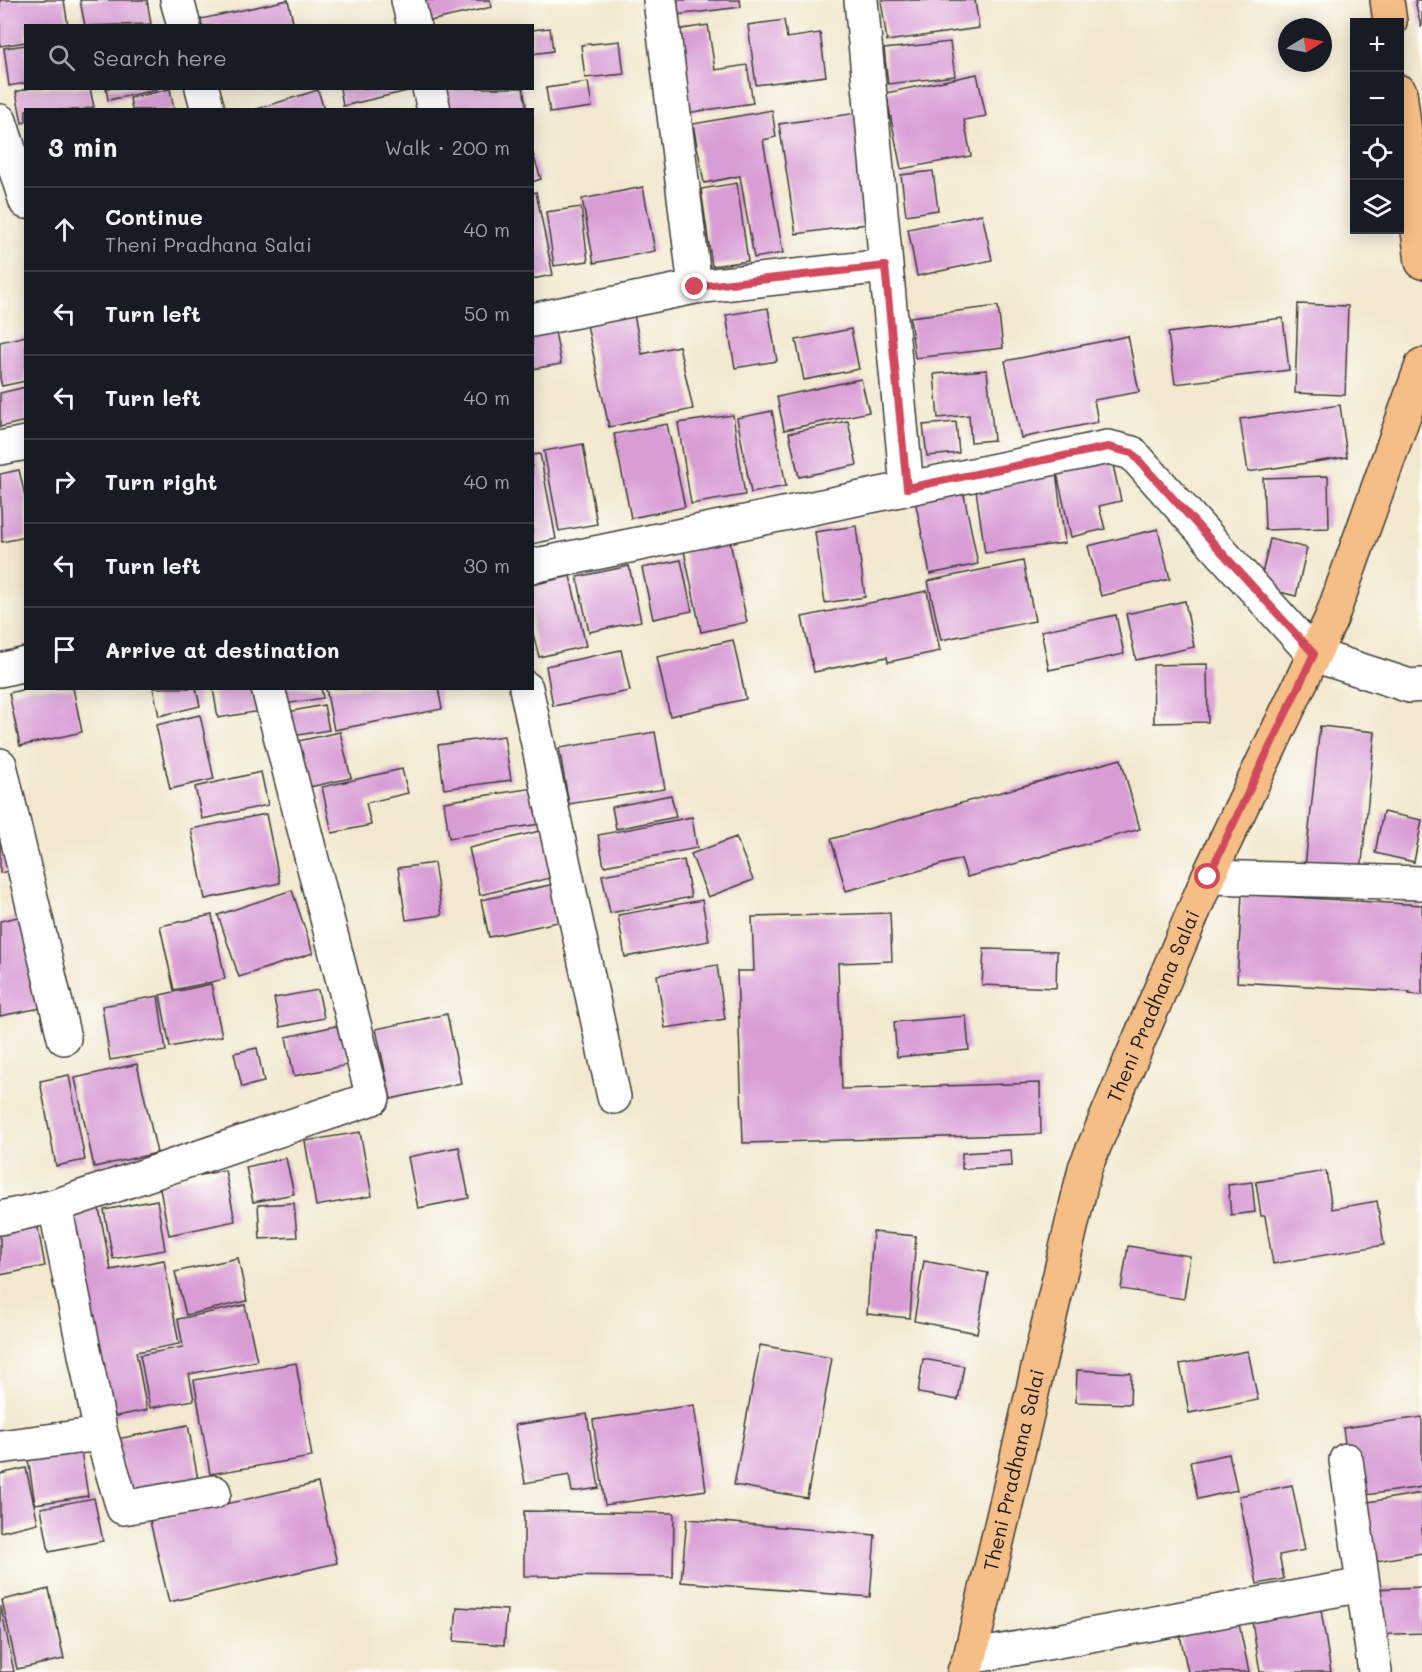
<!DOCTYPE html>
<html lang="en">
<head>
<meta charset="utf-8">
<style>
  body { margin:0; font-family:Mali,sans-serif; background:#20242c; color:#f1f3f6 }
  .controls { position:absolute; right:18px; top:18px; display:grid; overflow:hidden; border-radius:0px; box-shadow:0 3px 15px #0003 }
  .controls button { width:54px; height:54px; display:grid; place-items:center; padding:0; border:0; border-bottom:2px solid #363941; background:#171b24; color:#f1f3f6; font:30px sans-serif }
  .compass { position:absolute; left:1278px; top:18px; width:54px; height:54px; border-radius:50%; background:#171b24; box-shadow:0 3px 15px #0003; rotate:80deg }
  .stop { position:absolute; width:18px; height:18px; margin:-14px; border:4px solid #d1495b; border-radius:50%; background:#fff }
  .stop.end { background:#d1495b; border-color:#fff; box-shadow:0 2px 6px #0008 }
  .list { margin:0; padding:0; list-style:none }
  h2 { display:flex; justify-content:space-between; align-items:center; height:78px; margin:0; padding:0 24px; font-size:26px }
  h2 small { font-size:20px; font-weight:400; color:#9ea1a6 }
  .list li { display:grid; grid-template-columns:39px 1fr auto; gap:18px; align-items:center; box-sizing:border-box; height:84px; padding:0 24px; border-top:2px solid #363941 }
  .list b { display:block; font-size:22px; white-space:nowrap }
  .list p { margin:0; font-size:20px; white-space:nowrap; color:#9ea1a6 }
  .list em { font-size:20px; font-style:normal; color:#9ea1a6 }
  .icon { flex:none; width:33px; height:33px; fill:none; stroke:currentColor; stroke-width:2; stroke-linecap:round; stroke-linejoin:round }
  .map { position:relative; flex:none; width:1422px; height:1672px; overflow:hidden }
  .search { position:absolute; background:#171b24; box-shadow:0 3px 15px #0003; left:24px; top:24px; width:510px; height:66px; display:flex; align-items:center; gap:15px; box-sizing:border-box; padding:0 21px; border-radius:0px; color:#9ea1a6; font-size:22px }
  .panel { position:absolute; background:#171b24; box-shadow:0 3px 15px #0003; left:24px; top:108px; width:510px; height:582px; border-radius:0px }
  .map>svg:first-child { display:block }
  .building { fill:#d99dd6 }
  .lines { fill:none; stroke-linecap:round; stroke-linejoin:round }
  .minor-casing { stroke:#3c3b37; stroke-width:36 }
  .major-casing { stroke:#3c3b37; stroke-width:36 }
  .minor { stroke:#fff; stroke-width:33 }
  .major { stroke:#f6be87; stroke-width:33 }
  .route { stroke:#d1495b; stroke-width:8 }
  .labels { text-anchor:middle; stroke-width:5; stroke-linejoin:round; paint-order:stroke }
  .street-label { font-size:20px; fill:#1c1c1c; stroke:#fdfcf7 }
</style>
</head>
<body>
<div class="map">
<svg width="1422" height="1672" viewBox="0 0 1422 1672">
  <rect width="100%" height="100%" fill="#fdfcf7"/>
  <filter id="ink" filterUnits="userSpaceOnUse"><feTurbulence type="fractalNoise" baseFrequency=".0167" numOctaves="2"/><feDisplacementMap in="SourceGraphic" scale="12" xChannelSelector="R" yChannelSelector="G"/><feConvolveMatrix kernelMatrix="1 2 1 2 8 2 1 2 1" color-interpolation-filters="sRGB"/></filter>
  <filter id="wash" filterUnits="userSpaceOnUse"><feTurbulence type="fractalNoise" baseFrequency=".008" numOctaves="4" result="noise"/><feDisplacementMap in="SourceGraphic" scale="24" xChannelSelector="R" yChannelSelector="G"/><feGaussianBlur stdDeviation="1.35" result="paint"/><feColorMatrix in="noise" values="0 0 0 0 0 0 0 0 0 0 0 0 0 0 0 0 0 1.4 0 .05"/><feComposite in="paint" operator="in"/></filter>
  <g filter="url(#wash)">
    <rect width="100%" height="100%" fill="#f2e8cf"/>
    <g id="blocks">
      <path class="building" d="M 0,0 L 64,0 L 68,26 L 26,26 L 26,42 L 0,46 Z
        M 80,0 L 147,0 L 151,24 L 85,26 Z
        M 288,0 L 294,26 L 202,26 L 201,19 Z
        M 416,0 L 490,0 L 492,7 L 421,23 Z
        M 666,0 L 740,0 L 741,7 L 668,16 Z
        M 881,0 L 975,0 L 979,28 L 887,41 Z
        M 1415,0 L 1422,0 L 1422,26 L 1421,27 Z
        M 784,20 L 787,38 L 820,33 L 826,76 L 756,85 L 748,25 Z
        M 708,25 L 715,70 L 747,65 L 753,103 L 680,114 L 669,31 Z
        M 550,28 L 553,51 L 532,54 L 532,30 Z
        M 620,41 L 624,74 L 585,78 L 581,45 Z
        M 950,42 L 955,76 L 888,84 L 884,49 Z
        M 26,45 L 26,83 L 9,86 L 4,48 Z
        M 977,74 L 986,116 L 964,120 L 971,156 L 901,169 L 886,93 Z
        M 588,82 L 592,107 L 550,113 L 546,88 Z
        M 30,88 L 90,88 L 94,107 L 81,110 L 26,110 L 26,122 L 22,123 L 16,92 Z
        M 106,88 L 156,88 L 157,90 L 108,100 Z
        M 340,88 L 416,88 L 416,89 L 343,106 Z
        M 443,88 L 523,88 L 527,110 L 448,110 Z
        M 170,89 L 174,110 L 132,110 L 130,98 Z
        M 318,90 L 324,110 L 258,110 L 257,109 Z
        M 772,110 L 776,137 L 763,140 L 783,253 L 754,258 L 740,176 L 704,183 L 693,124 Z
        M 858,113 L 874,223 L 796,234 L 779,124 Z
        M 532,151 L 541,179 L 532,182 Z
        M 933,171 L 938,210 L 906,215 L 901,175 Z
        M 737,183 L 748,261 L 712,266 L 701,189 Z
        M 643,187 L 655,251 L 594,263 L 582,199 Z
        M 536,192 L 553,275 L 532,279 L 532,193 Z
        M 581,207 L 588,261 L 554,266 L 546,212 Z
        M 982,214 L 992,260 L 917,276 L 908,229 Z
        M 1298,304 L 1348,306 L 1345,395 L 1295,393 Z
        M 998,306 L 1003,348 L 915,358 L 910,317 Z
        M 768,308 L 777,361 L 735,368 L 726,315 Z
        M 634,315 L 642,354 L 679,346 L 693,409 L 609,427 L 587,325 Z
        M 1283,318 L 1289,370 L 1175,384 L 1168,333 Z
        M 851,329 L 859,369 L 804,380 L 796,340 Z
        M 555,331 L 561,364 L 532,369 L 532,335 Z
        M 26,336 L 26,381 L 2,386 L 0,379 L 0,342 Z
        M 1128,336 L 1139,392 L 1094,400 L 1098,422 L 1021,438 L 1005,361 Z
        M 987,370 L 994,440 L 971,442 L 969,415 L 938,418 L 934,374 Z
        M 861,379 L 869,412 L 784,430 L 777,397 Z
        M 26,387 L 26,421 L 0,427 L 0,393 Z
        M 1340,405 L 1347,457 L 1248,472 L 1240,419 Z
        M 772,411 L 786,486 L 751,493 L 737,418 Z
        M 733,415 L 745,495 L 691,504 L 678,423 Z
        M 848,421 L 857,465 L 799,477 L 789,433 Z
        M 956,422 L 959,453 L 927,456 L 923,425 Z
        M 667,424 L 685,507 L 631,518 L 614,434 Z
        M 583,444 L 597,524 L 559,531 L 544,451 Z
        M 540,454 L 556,539 L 532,544 L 532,455 Z
        M 1111,456 L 1121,501 L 1099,506 L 1105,529 L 1071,537 L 1056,469 Z
        M 19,470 L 26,500 L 26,537 L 2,542 L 0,474 Z
        M 1056,472 L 1065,543 L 985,553 L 975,483 Z
        M 1328,476 L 1329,528 L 1265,530 L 1263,478 Z
        M 962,485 L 978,564 L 930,574 L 914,495 Z
        M 856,526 L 865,597 L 825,603 L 815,532 Z
        M 1158,529 L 1170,579 L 1101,596 L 1088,546 Z
        M 1270,539 L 1307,548 L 1296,596 L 1259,587 Z
        M 730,542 L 747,622 L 701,632 L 684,551 Z
        M 681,560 L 692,611 L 653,619 L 642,568 Z
        M 1023,561 L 1035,621 L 941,640 L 928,581 Z
        M 629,566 L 641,621 L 589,632 L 577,577 Z
        M 570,576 L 586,646 L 539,657 L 532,630 L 532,585 Z
        M 927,591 L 940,651 L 888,662 L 887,657 L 814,672 L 802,617 Z
        M 1185,601 L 1194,647 L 1136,660 L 1126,614 Z
        M 1116,615 L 1124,654 L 1049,670 L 1041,631 Z
        M 733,640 L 746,699 L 670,716 L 657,657 Z
        M 621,650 L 630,691 L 553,706 L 546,666 Z
        M 1207,664 L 1208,722 L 1154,723 L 1153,665 Z
        M 29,688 L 73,688 L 82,732 L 20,746 L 9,693 Z
        M 153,688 L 196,688 L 200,706 L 159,716 Z
        M 213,688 L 263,688 L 266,710 L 218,718 Z
        M 282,688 L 321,688 L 323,698 L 285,704 Z
        M 326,688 L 438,688 L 442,709 L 334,730 Z
        M 324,705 L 329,730 L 287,737 L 282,713 Z
        M 200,715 L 214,779 L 170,789 L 156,725 Z
        M 1320,726 L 1375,732 L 1361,872 L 1305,866 Z
        M 340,732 L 351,778 L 300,789 L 289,743 Z
        M 655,732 L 665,789 L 569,804 L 559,748 Z
        M 504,736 L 511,780 L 444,789 L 438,745 Z
        M 1121,759 L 1140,829 L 967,877 L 961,859 L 846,891 L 831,839 Z
        M 402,769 L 408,793 L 366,803 L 371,825 L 332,833 L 322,787 Z
        M 261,772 L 268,805 L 202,819 L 195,787 Z
        M 540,787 L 546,823 L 449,838 L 444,802 Z
        M 671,795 L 676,817 L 616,829 L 612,807 Z
        M 1383,812 L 1422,820 L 1414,862 L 1375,853 Z
        M 266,814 L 280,883 L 205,899 L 191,829 Z
        M 692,817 L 697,848 L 604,866 L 598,835 Z
        M 548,829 L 558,876 L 480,895 L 469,848 Z
        M 0,833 L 8,871 L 0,873 Z
        M 736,837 L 753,880 L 708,897 L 691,854 Z
        M 684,860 L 691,897 L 610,913 L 602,875 Z
        M 434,863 L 442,915 L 406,920 L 398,868 Z
        M 559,883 L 567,920 L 489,937 L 481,900 Z
        M 292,890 L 313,953 L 239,977 L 218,915 Z
        M 1242,894 L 1422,905 L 1422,995 L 1409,994 L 1410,992 L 1237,982 Z
        M 702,900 L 709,941 L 625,957 L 618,915 Z
        M 890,913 L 892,961 L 838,963 L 842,1089 L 1040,1083 L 1041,1134 L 743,1143 L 737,971 L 754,971 L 752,917 Z
        M 27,915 L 46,1007 L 0,1016 L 0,921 Z
        M 212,915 L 225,979 L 174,990 L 160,926 Z
        M 984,949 L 1057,951 L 1056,988 L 982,985 Z
        M 717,965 L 725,1019 L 665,1028 L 657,975 Z
        M 211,984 L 222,1036 L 170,1047 L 160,995 Z
        M 318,990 L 324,1018 L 280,1027 L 274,998 Z
        M 158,996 L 166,1051 L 110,1060 L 102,1006 Z
        M 447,1014 L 461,1083 L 391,1099 L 376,1029 Z
        M 966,1016 L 969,1050 L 897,1057 L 894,1022 Z
        M 340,1025 L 348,1065 L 294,1076 L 286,1037 Z
        M 257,1048 L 264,1082 L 242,1087 L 234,1053 Z
        M 137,1064 L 157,1153 L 94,1167 L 75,1078 Z
        M 69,1075 L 85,1160 L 56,1166 L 40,1081 Z
        M 360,1132 L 372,1196 L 316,1206 L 305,1141 Z
        M 459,1147 L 469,1198 L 418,1208 L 408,1157 Z
        M 1011,1150 L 1012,1166 L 962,1169 L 962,1153 Z
        M 286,1158 L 294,1194 L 253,1202 L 246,1167 Z
        M 225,1170 L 235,1221 L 169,1235 L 159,1184 Z
        M 1326,1171 L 1332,1209 L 1377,1201 L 1384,1245 L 1273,1264 L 1265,1216 L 1261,1216 L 1256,1182 Z
        M 1252,1182 L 1255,1212 L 1231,1215 L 1228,1185 Z
        M 157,1200 L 165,1250 L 113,1259 L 104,1210 Z
        M 294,1203 L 297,1237 L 260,1239 L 258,1205 Z
        M 99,1208 L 111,1270 L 164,1260 L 179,1344 L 136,1352 L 147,1410 L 107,1418 L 70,1214 Z
        M 37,1223 L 45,1266 L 0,1275 L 0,1231 Z
        M 873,1232 L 916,1236 L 910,1318 L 867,1314 Z
        M 1128,1246 L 1190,1256 L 1184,1299 L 1121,1289 Z
        M 238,1258 L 247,1301 L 186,1315 L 175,1272 Z
        M 924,1261 L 988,1273 L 977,1333 L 914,1321 Z
        M 245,1305 L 257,1361 L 189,1374 L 194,1400 L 150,1408 L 140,1355 L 183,1347 L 178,1319 Z
        M 760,1345 L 832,1358 L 807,1498 L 734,1485 Z
        M 1248,1351 L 1258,1400 L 1189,1413 L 1180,1364 Z
        M 923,1359 L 964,1366 L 958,1400 L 918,1393 Z
        M 296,1363 L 312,1457 L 210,1474 L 194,1380 Z
        M 1077,1370 L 1131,1373 L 1130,1404 L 1076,1402 Z
        M 694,1405 L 706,1490 L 605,1505 L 593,1420 Z
        M 587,1414 L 599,1488 L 572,1492 L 569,1475 L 525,1483 L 515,1425 Z
        M 1422,1417 L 1422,1487 L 1352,1497 L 1343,1428 Z
        M 188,1425 L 198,1480 L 128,1494 L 117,1439 Z
        M 81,1451 L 88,1496 L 35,1504 L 28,1459 Z
        M 1229,1454 L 1237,1490 L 1198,1499 L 1190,1462 Z
        M 26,1468 L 38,1523 L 0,1532 L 0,1474 Z
        M 318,1483 L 337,1563 L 169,1602 L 150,1521 Z
        M 1292,1485 L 1305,1550 L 1279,1555 L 1284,1579 L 1257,1584 L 1239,1496 Z
        M 1422,1493 L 1422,1553 L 1366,1563 L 1356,1504 Z
        M 94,1498 L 103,1541 L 49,1552 L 41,1508 Z
        M 524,1511 L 674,1513 L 673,1577 L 524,1576 Z
        M 687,1519 L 875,1535 L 870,1597 L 681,1582 Z
        M 1422,1587 L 1422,1633 L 1375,1635 L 1372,1589 Z
        M 49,1589 L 64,1659 L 17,1669 L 2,1600 Z
        M 1320,1604 L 1331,1672 L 1260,1672 L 1251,1615 Z
        M 0,1607 L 1,1607 L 14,1672 L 0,1672 Z
        M 457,1607 L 507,1610 L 504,1645 L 454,1641 Z
        M 1238,1619 L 1249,1672 L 1188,1672 L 1179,1631 Z"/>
    </g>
  </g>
  <g filter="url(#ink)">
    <use href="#blocks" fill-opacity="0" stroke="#3c3b37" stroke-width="1.5"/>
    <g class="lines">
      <g class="minor-casing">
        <path id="minor" d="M 177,0 L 184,26
          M 408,0 L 414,26
          M 660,0 L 695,287
          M 861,0 L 907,488
          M 202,88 L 208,110
          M 429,88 L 434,110
          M 0,121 L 26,202
          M 532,320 L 695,287 L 885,266
          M 0,448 L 26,443
          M 532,566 L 1108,447 L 1132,453 L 1314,655 L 1410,686 L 1422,685
          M 0,670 L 26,664
          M 526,688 L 614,1097
          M 0,765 L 64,1038
          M 1208,877 L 1422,883
          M 55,1206 L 101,1434 L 123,1508 L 214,1492
          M 0,1218 L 55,1206 L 373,1098 L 268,688
          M 0,1447 L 101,1434
          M 1346,1460 L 1375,1672
          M 970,1657 L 1363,1585"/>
      </g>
      <g class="major-casing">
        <g id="major">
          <path d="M 1387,0 L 1390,22"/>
          <path d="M 1400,92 L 1422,262"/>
          <path id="s1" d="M 964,1672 L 970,1657 L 1085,1168 L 1208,877 L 1331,619 L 1422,365"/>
        </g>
      </g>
      <use href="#minor" class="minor"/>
      <use href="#major" class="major"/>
    </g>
  </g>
  <g class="lines" filter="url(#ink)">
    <path class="route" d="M 695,287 L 885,266 L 907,488 L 1108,447 L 1132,453 L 1314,654 L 1208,877"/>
  </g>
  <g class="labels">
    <g class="street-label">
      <text dy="7" stroke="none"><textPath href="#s1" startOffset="694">Theni Pradhana Salai</textPath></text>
      <text dy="7" stroke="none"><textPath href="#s1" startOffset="208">Theni Pradhana Salai</textPath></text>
    </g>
  </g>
</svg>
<div class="controls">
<button>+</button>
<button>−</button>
<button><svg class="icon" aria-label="locate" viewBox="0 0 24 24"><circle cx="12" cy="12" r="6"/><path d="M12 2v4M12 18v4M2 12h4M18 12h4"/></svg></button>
<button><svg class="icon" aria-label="layers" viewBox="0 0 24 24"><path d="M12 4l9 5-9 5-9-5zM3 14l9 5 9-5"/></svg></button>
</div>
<svg class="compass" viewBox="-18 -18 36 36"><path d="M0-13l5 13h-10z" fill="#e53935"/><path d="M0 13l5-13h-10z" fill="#9ea1a6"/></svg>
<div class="stop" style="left:1208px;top:877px"></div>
<div class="stop end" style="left:695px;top:287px"></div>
<div class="search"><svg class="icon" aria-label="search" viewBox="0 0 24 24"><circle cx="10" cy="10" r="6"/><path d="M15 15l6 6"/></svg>Search here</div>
<section class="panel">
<h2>3 min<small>Walk · 200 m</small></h2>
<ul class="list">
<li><svg class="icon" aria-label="ahead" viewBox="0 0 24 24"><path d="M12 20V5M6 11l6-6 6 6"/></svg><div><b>Continue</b><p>Theni Pradhana Salai</p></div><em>40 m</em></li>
<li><svg class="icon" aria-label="left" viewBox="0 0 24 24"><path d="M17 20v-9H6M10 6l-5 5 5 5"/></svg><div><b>Turn left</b></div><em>50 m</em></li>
<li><svg class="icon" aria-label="left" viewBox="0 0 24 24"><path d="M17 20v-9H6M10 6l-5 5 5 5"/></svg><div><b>Turn left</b></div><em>40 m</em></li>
<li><svg class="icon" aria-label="right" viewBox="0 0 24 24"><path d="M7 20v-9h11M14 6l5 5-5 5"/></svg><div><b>Turn right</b></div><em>40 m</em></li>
<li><svg class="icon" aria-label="left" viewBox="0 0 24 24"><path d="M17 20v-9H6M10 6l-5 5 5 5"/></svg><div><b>Turn left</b></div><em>30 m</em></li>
<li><svg class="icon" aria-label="arrive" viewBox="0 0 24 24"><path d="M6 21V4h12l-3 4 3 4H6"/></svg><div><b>Arrive at destination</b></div></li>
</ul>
</section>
</div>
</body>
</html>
